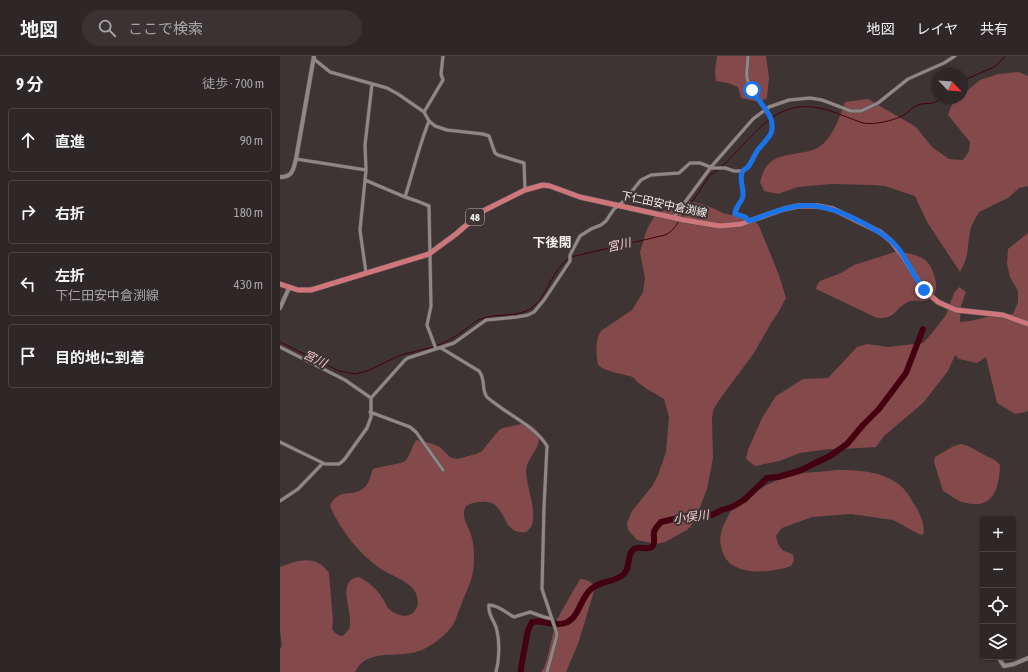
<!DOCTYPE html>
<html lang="ja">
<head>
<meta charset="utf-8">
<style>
  body { margin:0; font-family:"Asap Condensed","Noto Sans JP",sans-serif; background:#3a3333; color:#f1f3f6 }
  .controls { position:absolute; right:12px; bottom:12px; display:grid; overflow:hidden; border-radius:4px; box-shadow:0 1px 3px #0004 }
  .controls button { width:36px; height:36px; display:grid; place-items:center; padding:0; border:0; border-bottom:1px solid #494444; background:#2e2727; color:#f1f3f6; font:20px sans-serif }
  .compass { position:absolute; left:652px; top:12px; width:36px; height:36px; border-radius:50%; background:#2e2727; box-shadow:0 1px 3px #0004; rotate:115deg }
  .stop { position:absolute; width:12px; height:12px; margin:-9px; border:3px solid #1a73e8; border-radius:50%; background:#fff }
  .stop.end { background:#1a73e8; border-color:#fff; box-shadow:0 1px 4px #0008 }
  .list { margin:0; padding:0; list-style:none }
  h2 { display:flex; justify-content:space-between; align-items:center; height:52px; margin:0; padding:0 16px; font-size:17px }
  h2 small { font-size:13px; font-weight:400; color:#a7a5a7 }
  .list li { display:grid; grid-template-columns:26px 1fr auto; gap:12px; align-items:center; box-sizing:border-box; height:64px; margin:0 8px 8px; padding:0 8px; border:1px solid #494444; border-radius:4px }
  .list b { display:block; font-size:15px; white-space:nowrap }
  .list p { margin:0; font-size:13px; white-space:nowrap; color:#a7a5a7 }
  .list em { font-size:13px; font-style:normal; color:#a7a5a7 }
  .icon { flex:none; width:22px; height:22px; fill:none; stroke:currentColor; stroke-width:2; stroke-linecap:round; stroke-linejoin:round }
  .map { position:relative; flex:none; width:748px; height:616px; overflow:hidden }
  header { display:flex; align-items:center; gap:24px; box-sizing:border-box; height:56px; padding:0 20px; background:#2e2727; border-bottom:1px solid #494444 }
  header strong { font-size:19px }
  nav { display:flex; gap:22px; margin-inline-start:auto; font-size:14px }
  .search { width:280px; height:36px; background:#3a3333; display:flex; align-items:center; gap:10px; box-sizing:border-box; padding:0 14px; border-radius:22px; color:#a7a5a7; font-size:15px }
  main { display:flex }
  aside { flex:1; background:#2e2727 }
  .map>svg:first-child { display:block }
  .green { fill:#83494b }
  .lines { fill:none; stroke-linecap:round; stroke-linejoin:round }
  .stream { stroke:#44000e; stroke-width:1 }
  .river { stroke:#44000e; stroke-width:6 }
  .minor-casing { stroke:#5a5353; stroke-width:4 }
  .tertiary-casing { stroke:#5a5353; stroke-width:5 }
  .primary-casing { stroke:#5a5353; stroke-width:6 }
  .minor { stroke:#928787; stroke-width:3 }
  .tertiary { stroke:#928787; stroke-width:4 }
  .primary { stroke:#cf767d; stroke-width:5 }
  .route { stroke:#1a73e8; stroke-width:5 }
  .labels { text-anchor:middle; stroke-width:4; stroke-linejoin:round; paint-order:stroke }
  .shield { fill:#3e3434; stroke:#bdb6b6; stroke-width:1 }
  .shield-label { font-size:10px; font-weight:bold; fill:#f4eeee }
  .street-label { font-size:11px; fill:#f4eeee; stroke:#3e3434 }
  .water-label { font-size:12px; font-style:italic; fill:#f7cacb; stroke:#3e3434 }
  .quarter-label { font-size:13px; font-weight:bold; fill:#f4eeee; stroke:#3e3434 }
</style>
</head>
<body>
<header>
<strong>地図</strong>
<div class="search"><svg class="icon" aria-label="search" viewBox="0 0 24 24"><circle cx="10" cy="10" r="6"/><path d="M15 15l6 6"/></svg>ここで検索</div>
<nav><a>地図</a><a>レイヤ</a><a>共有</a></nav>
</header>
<main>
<aside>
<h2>9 分<small>徒歩 · 700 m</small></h2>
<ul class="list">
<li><svg class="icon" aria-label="ahead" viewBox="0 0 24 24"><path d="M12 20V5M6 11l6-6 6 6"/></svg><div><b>直進</b></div><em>90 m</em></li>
<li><svg class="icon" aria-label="right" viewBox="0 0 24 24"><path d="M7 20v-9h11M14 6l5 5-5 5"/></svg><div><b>右折</b></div><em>180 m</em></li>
<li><svg class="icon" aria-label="left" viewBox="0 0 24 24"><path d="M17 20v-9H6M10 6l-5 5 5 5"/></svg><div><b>左折</b><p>下仁田安中倉渕線</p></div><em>430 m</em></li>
<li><svg class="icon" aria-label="arrive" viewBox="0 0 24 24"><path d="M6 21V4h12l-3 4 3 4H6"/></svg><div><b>目的地に到着</b></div></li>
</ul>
</aside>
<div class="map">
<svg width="748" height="616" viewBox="0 0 748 616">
  <rect width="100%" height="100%" fill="#3e3434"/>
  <path class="green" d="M 437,0 L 486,0 L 489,22 L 487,42 L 479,46 L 461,42 L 458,31 L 448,27 L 436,25 L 435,15 Z
    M 739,16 L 748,20 L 748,130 L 739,132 L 728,142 L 699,156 C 696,162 691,169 690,176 C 687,192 689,201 680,216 L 647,166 L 635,140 L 605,130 L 591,129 L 552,128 L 518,131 L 498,138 L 484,135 L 480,126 C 482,121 483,115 486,111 C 499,92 530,103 545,86 C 555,75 560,60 565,46 L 588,43 L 636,71 L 652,91 L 669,103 L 683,104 L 689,95 L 690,86 L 668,59 C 671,51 673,42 682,42 L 682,39 L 700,24 L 718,18 Z
    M 407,145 C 413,146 419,147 425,149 C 431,151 437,154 443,157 C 457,162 467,154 479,170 L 499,219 L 506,242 L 498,257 L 491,267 L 474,297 L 442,340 L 433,354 L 432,363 L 433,402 L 427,433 L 415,464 L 411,470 L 407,474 L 385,486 L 376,488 L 357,484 L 348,474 L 347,467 L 352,455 L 373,429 L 378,419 L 386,396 L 389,361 L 384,343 C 373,336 361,331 353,321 C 340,317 328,317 318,309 C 316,299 315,283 321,275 L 352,254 L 363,236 L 365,222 L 360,196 L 367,173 L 374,161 L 378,157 Z
    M 748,177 L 748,354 L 746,356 L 735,358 L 717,347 L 706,301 L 697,307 L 679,303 L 675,299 L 668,315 L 643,347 L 604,380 L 596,391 L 562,393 L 550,393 L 520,397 L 499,405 L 475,410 L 466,403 L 468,394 L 482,362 L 496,340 L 523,323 L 548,322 L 577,291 L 587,288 L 608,291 L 643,287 L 652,277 L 666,259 L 674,237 L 679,231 L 686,236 L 681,250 L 680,266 L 690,265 L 711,260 L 733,258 L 738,246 L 738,235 L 730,221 L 727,208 L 728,193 Z
    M 615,196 C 626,196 636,198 645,204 C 654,211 662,236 650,243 C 644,248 633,242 626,247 C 613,255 616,263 597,262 L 536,233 L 537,229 L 540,225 L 561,217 L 574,209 Z
    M 246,367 C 252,370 260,374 259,382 C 259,394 247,402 246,414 C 246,429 257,454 252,469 C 251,472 248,474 246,476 C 219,480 229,443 201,446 C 196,446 191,447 186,450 C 180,461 188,468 191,479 C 194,487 194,497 194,506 C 194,523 185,537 180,552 C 177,558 176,564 173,569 C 164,581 150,592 136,596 C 117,602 86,592 75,616 L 0,616 L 0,593 L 2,590 L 0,574 L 0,511 C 18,504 36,498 49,517 L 53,565 L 52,573 C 55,577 58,580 63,580 C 65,578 67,575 69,573 C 75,557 54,525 79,521 C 89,526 97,533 103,543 C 108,551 107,554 117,558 C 133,565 144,549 134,534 C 127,524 111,520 101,513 C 78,497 61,475 50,450 C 59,430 72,443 85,431 C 90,426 90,419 93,413 C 101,410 122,408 125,405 C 130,400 132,390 136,384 L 150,387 L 160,391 L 170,401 L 177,403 L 196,398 L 202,395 L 219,374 L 223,372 Z
    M 680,388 C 689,389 693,393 701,397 C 708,402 715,402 720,409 C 719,434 713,455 682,446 C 676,444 669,438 663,435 L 654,406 L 655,401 L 672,391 Z
    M 556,414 C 580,414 605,415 623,432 C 627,436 630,441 632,445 C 639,455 644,465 644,477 L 642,479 L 639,478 L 613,464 L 571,458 L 532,461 L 502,472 L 496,480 C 497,485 499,492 504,495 C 508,497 510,496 513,499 L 514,505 L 511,510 C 491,517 449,522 442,494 C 439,484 440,478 444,468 C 447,463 449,457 453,452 C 461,442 490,427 502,422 C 519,415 538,417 556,414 Z
    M 300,523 C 306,523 313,526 315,532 L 298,588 L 286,616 L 261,616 L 264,612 L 267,603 L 276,565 Z"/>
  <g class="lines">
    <path class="stream" d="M 682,27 L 689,22 L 714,11 L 720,6 L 725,0
      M 441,111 C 471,85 493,42 539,52 C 554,55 568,62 583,67 C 595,69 612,65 622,60 C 628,57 632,51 638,49 C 646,46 654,50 661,42
      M 402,161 L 430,119 L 439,113
      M 291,201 L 385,179 C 392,176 395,171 399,165
      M 0,286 L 59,315 L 75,318 L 87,315 L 121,299 L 153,291
      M 156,290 C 166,286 175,281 183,275 C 189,271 194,265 201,263 C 218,256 239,263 254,250 C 268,238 273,213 288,203"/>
    <path class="river" d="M 241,616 L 241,612 L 248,574 L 252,566 C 263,563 274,571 285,567 C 298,563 300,545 309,535 C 319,524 335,527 344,518 C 351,511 346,499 354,493 C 360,489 366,495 372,491 C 376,487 373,481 374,476 C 375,472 379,469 381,466 L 420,457 L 432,459 L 442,454 L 452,451 L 464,444 L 487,422 L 498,421 L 519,415 L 550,400 L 567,388 L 583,369 L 599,353 L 626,317 L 643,273"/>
    <g class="minor-casing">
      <path id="minor" d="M 468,0 C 468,7 466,15 467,22 C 470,42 497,55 491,76 C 489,84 481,89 477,96 C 473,100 471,107 467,111 C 464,114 463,114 461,118 L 463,141 L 455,157 L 465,161 L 469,165
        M 34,3 L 50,16 L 107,32 L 118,38 L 144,56 L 149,65 L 155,70 L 167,74 L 203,78 L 209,80 L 215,97 L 218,99 L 244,107 L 245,134
        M 144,56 L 163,24 L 161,18 L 163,0
        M 16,103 L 86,114
        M 85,124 L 125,141 L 137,145 L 149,150 L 151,250 L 147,269 L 156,293
        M 125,141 C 133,116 139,90 149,65
        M 394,161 L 431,111 L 473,63 L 489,51 L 509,44 L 530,42 L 542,44 L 571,55 L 581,55 L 598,47 L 628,23 L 664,7 L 675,0
        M 86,217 L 80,174 L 86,114 L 85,89 L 92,28
        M 0,291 L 65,324 L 91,342
        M 161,292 L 199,315 C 206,323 201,334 207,341 C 211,345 216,348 220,351 C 235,362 257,373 267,390 L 264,451 L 262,533 L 276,575 L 277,579 L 267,616
        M 90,356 L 130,371 L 136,376 L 163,414
        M 0,386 L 45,408 L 59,408 L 64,404 L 87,372 L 91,361 L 91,342 L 125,304 L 128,302 L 174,287 L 206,264 L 237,261 L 248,259 L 254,256 L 264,244 L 290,205 L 290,199 L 300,180 L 311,173 L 321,169 L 326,165 L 334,153 L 344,145 L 361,124 L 371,119 L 399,117 L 410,107 L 420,107 L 433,112 L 445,112 L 454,115 L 463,115
        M 0,445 L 18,433 L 43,407
        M 216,616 C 219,605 220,587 217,575 C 216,566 207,559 209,549 C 219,549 226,557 234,561 L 250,556 L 264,561 L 272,563"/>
    </g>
    <g class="tertiary-casing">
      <path id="tertiary" d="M 0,121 C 13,121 13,114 16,103 L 34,0
        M 0,252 L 9,232
        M 718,601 L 724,610 L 734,608 L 748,602"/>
    </g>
    <g class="primary-casing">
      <path id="primary" d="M 0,228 L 18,234 L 31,234 L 149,198 L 176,178 L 203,155 L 245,134 L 263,129 L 270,130 L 300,141 L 404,164 L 440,170 L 461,168 L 504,153 L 518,150 L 538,150 L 553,153 L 600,176 L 611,185 L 622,199 L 644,234 L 658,246 L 676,254 L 723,259 L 748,268"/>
    </g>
    <use href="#minor" class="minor"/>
    <use href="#tertiary" class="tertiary"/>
    <use href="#primary" class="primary"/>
  </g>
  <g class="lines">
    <path class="route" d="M 472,34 C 477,44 487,52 491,63 C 496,79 485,84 477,95 C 474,100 472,106 468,111 C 465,114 463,113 462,117 C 459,124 464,132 463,139 C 463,146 454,151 455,158 L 465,161 L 469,165 C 481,161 492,156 504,153 C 533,144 558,154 583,167 C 596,174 609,181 618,192 C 628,205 634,221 644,234"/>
  </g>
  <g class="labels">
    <rect class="shield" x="186" y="153" width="18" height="16" rx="3"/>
    <g class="shield-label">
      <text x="195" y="165">48</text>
    </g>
    <g class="street-label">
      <text transform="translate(384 148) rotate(12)" y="4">下仁田安中倉渕線</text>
    </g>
    <g class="water-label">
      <text transform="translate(339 189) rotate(-14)" y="4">宮川</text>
      <text transform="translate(35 303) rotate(26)" y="4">宮川</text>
      <text transform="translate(411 461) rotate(-8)" y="4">小俣川</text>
    </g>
    <g class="quarter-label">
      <text x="272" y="191">下後閑</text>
    </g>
  </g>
</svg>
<div class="controls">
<button>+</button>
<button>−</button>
<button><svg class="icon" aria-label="locate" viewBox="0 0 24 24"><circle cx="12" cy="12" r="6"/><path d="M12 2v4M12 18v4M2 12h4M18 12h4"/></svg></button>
<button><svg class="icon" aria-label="layers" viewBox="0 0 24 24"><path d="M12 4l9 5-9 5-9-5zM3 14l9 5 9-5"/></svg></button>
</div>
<svg class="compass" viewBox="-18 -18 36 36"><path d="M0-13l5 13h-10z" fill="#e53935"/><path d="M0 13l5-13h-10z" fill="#a7a5a7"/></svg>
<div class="stop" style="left:472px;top:34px"></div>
<div class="stop end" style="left:644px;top:234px"></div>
</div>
</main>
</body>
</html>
